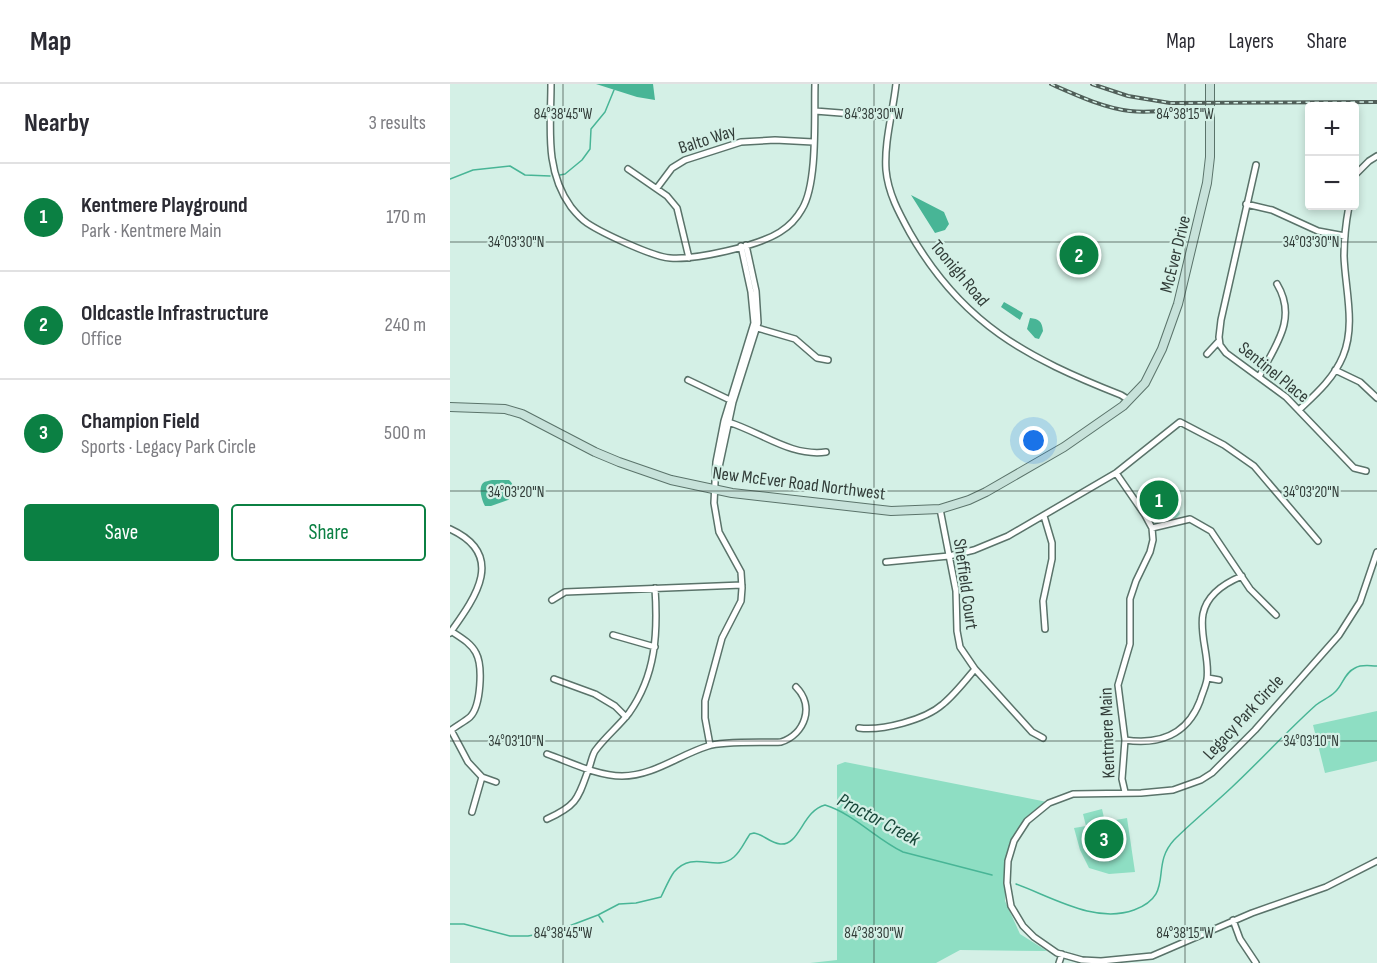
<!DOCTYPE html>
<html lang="en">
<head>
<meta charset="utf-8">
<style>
  body { margin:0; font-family:"Sofia Sans Condensed",sans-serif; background:#f7f7f7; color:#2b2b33 }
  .controls { position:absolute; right:18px; top:18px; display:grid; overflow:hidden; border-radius:6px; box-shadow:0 3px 9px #0003 }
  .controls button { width:54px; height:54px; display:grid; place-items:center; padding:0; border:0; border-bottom:2px solid #e1e1e2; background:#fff; color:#2b2b33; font:30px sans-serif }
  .you { position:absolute; left:584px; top:357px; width:21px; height:21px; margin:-15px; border:4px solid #fff; border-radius:50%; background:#1a73e8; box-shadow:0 0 0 9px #1a73e833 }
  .badge { display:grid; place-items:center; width:39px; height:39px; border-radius:50%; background:#0b8043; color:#fff; font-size:20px; font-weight:700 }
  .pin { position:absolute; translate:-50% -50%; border:3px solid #fff; box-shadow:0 2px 6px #0006 }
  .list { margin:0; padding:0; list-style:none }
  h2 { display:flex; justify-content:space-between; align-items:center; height:78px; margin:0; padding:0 24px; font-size:26px }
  h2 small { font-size:20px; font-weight:400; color:#7c7c81 }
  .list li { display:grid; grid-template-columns:39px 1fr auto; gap:18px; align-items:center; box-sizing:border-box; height:108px; padding:0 24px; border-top:2px solid #e1e1e2 }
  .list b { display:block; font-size:22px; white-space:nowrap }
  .list p { margin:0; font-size:20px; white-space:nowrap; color:#7c7c81 }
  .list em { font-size:20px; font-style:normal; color:#7c7c81 }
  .actions { display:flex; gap:12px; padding:18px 24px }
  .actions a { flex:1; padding:14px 0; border:2px solid #0b8043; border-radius:6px; text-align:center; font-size:21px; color:#0b8043 }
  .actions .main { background:#0b8043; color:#fff }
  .map { position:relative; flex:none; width:927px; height:879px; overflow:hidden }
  header { display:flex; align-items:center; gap:36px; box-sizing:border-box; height:84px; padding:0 30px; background:#fff; border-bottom:2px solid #e1e1e2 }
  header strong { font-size:28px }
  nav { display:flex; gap:33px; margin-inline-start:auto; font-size:21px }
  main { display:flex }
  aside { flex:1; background:#fff }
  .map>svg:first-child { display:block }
  .green { fill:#8edec3 }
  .water { fill:#48b596 }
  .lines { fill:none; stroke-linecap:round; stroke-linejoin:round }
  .stream { stroke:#48b596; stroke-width:1.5 }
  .street-casing { stroke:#5a736a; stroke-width:8 }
  .secondary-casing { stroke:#5a736a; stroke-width:10 }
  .street { stroke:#fff; stroke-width:5 }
  .secondary { stroke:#c7e2da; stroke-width:8 }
  .rail-casing { stroke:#505f59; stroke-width:4 }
  .rail { stroke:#d4f0e6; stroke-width:1.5; stroke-dasharray:4.5; stroke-linecap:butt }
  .ticks { fill:none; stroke:#323d39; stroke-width:1.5; stroke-opacity:0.45 }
  .labels { text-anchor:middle; stroke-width:4.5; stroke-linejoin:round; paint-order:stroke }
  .street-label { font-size:18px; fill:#323d39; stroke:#d4f0e6 }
  .water-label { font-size:20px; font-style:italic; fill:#19483a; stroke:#d4f0e6 }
  .ticks-label { font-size:15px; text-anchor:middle; fill:#323d39; stroke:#d4f0e6; stroke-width:4.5; stroke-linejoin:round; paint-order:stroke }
</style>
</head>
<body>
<header>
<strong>Map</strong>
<nav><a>Map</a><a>Layers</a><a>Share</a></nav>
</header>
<main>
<aside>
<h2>Nearby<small>3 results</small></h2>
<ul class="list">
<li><span class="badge">1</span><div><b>Kentmere Playground</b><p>Park · Kentmere Main</p></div><em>170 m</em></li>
<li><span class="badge">2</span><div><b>Oldcastle Infrastructure</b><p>Office</p></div><em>240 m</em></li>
<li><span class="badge">3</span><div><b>Champion Field</b><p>Sports · Legacy Park Circle</p></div><em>500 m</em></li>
</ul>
<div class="actions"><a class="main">Save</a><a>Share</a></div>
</aside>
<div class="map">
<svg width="927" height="879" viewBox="0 0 927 879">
  <rect width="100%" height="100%" fill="#d4f0e6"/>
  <path class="green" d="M 713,398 L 723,399 L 730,430 L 726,434 L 706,436 L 689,414 Z
    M 927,627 L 927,677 L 875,689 L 863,641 Z
    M 395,678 L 602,719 L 578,732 L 564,756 L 555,783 L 555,817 L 570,850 L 597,867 L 510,866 L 486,879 L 360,879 L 387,876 L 387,681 Z
    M 652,725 L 655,738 L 677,734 L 685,788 L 659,790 L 639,784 L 630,766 L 624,744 L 636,742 L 633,730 Z"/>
  <path class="water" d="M 146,0 L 203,0 L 205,16 L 187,13 Z
    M 461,111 L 494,128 L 499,140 L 495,146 L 485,149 Z
    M 554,218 L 573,229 L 570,236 L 551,223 Z
    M 580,234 C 589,235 592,237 593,247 L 589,255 L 585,254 L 577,245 Z
    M 42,396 L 59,396 C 66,402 64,410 58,416 L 41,422 L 35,422 C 32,417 28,404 33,399 C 35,397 39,397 42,396 Z"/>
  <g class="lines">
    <path class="stream" d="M 110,91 L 115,90 L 132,76 L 140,65 L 141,45 L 155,28 L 164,6
      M 0,95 L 23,86 L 60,82 L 75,91 L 100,92
      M 566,800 C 602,813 645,840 684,826 C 726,810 699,783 724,756 C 742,738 763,721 781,704 C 810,677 837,647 866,621 C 872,616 879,614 885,608 C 893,601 894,589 905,584 C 912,580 919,582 927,582
      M 149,832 L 153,838
      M 0,840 L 14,840 L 60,852 L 78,852 L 106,847 L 148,831 L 169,820 L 186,819 L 211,813 C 215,805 219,795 224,788 C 244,765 266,789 284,773 C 291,767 295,757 300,750 L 304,749 C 313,750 320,759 330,760 C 350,762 352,727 375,721 C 404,730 426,755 453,768 L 542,791"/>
    <g class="street-casing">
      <path id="street" d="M 101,0 C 101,42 94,86 121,123 C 125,128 131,135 137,139 C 152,149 203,173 220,174 C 246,176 308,162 330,148 C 338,143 347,134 352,125 C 368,99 364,32 365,0
        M 446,0 C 443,28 434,58 436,86 C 438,109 449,129 460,149 C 512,240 577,274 671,311 L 679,316
        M 365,27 L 442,33
        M 806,81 L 771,236 L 769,253 L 770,261 L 776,269 L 836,313 L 904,384 L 916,387
        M 178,85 L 217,112 L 227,124 L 239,174
        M 904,92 L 919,77 L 927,72
        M 207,104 L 222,84 L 235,76 L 291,58 L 325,56 L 363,58
        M 796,120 L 822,126 L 868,147 L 895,152
        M 304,243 L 345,255 L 367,274 L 378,276
        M 757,270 L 769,257
        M 885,286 L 910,298 L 927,314
        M 809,293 C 825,262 848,235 827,200
        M 238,296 L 282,317
        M 850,325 C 866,310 884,294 893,272 C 906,241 895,204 894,172 C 894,155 896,138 899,122
        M 278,338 C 311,348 341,373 376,368
        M 268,388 L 283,318 L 308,239 L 306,207 L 296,161
        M 666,389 L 695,431 L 702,444 L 703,456 L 700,468 L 686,497 L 680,515 L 680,560 L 668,601 L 675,656 L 672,695 L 675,708
        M 490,425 L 506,507 L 507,547 L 510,563 L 525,585 L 582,648 L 593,654
        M 594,432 L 602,459 L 602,475 L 593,517 L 595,545
        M 702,444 L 740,435 L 761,447 L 800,505 L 826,531
        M 0,445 C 57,471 25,514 0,549
        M 927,468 L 910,518 L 889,551 L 805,646 L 762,689 L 751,696 L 723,706 L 691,709 L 623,710 L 599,719 L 577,737 L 564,757 L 558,777 L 557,799 L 561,822 L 573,842 L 584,853 L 607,869 L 632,876 L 651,877 L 702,872 L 802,829 L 876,803 L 927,777
        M 436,478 L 499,472 L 524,466 L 558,452 L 666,389 L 730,338 L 774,361 L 804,382 L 868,457
        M 102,516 L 115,508 L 292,501
        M 163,551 L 205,563
        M 758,594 L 769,596
        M 104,595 L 145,610 L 165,622 L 176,633
        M 409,644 C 432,647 475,636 493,620 C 505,610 515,597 525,585
        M 1,646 L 18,678 L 32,693 L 46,698
        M 0,647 C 6,642 14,638 20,633 C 31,622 33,582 26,569 C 21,559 10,553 1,547
        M 675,656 C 709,661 737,651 750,617 C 752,610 756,602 757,595 C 760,574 749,551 753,530 C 757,510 775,499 792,492
        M 260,661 L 255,634 L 255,617 L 272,554 L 291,517 L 292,504 L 291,488 L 269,448 L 264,419 L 266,378 L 274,337 L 304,239 L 301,208 L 291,162
        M 97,670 C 120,678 147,692 172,692 C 203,692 229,671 258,662 C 273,657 313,659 331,658 C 355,650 365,622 346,603
        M 22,728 L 32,693
        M 97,735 C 128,721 128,714 139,684 C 141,679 142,672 145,667 C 155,653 169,642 179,629 C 206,591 208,549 205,504
        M 783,836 L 790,855 L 806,879
        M 609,879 L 612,870"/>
    </g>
    <g class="secondary-casing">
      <path id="secondary" d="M 0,323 L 55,325 L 72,330 L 145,368 L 169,378 L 221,396 L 282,409 L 441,427 L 490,425 L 519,416 L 536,408 L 614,363 L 673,322 L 695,299 L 712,265 L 728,220 L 757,99 L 760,73 L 760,0"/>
    </g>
    <use href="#street" class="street"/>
    <use href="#secondary" class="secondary"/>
    <g class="rail-casing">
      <path id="rail" d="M 601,0 C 626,11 654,24 680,27 C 698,29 714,27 731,25
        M 642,0 L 678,12 L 720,19 L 927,18"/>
    </g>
    <use href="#rail" class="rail"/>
  </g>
  <path class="ticks" d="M 113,0 L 113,879M 424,0 L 424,879M 735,0 L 735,879M 0,158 L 927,158M 0,407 L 927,407M 0,657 L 927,657"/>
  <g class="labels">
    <g class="street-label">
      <text transform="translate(257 55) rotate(-18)" y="6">Balto Way</text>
      <text transform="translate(725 170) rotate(-76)" y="6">McEver Drive</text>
      <text transform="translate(510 189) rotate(50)" y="6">Toonigh Road</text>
      <text transform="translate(824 288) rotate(39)" y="6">Sentinel Place</text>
      <text transform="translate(349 399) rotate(7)" y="6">New McEver Road Northwest</text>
      <text transform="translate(516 500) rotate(82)" y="6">Sheffield Court</text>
      <text transform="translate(793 633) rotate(-47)" y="6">Legacy Park Circle</text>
      <text transform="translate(657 649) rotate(-92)" y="6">Kentmere Main</text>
    </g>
    <g class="water-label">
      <text transform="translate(429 735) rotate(28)" y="7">Proctor Creek</text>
    </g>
  </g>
  <g class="ticks-label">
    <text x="113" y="35">84°38'45"W</text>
    <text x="424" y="35">84°38'30"W</text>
    <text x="735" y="35">84°38'15"W</text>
    <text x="66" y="163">34°03'30"N</text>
    <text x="861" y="163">34°03'30"N</text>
    <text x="66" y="413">34°03'20"N</text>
    <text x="861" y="413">34°03'20"N</text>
    <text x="66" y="662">34°03'10"N</text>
    <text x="861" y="662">34°03'10"N</text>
    <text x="113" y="854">84°38'45"W</text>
    <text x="424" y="854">84°38'30"W</text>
    <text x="735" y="854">84°38'15"W</text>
  </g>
</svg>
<div class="controls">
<button>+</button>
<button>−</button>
</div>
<div class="you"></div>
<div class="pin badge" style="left:709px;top:416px">1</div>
<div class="pin badge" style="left:629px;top:171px">2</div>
<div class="pin badge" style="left:654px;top:755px">3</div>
</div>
</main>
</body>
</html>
